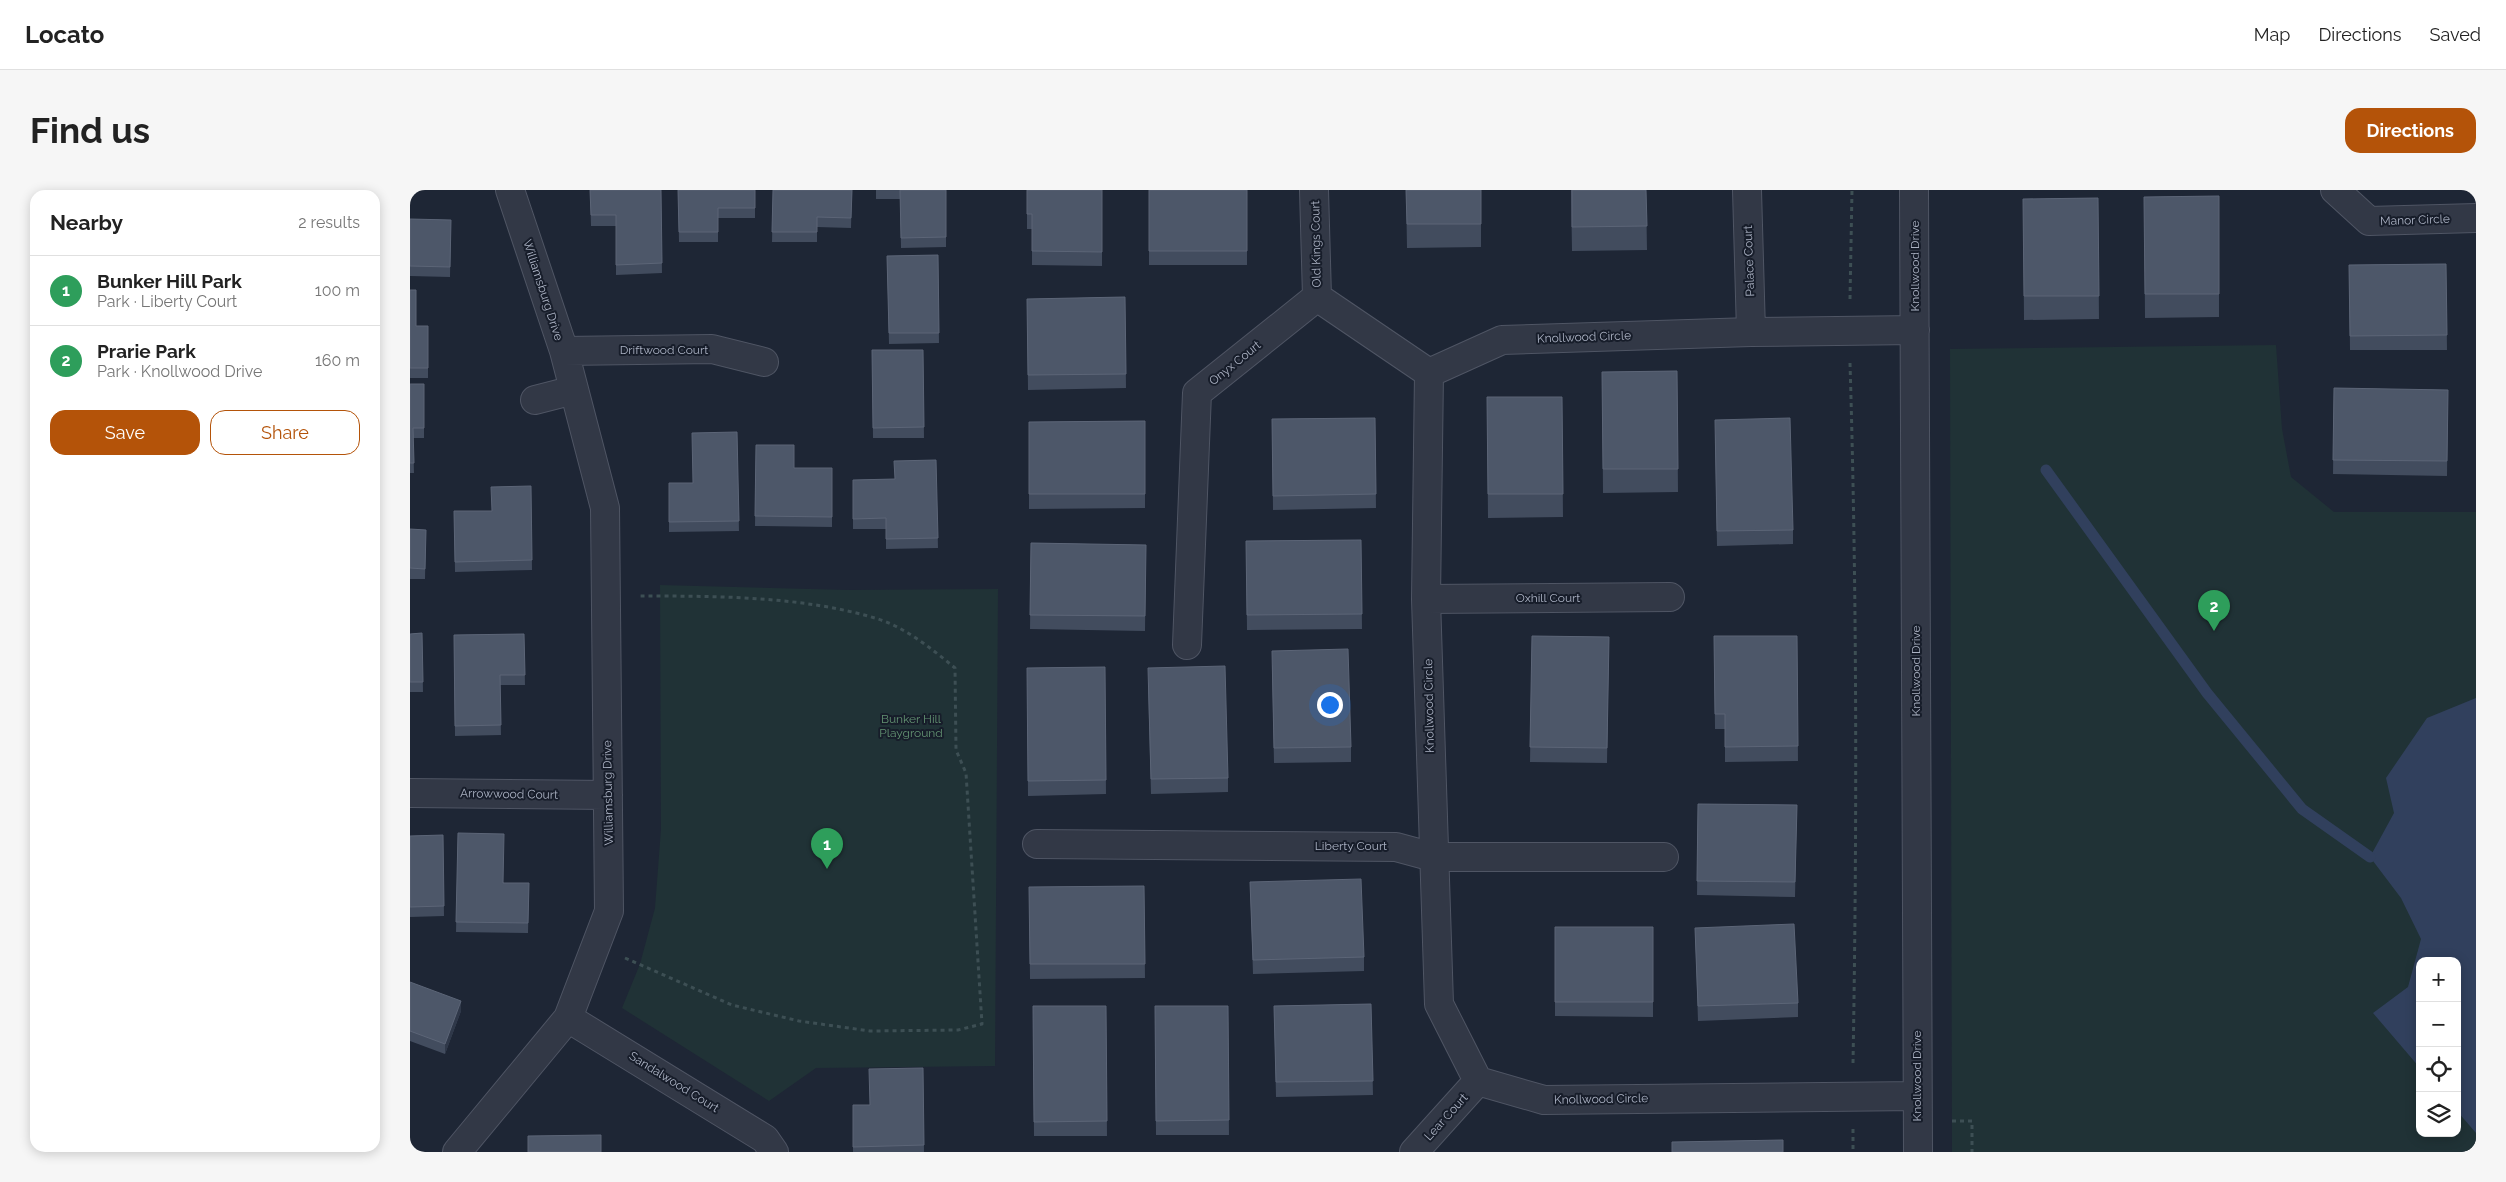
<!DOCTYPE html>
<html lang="en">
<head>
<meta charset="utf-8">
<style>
  body { margin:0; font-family:Raleway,sans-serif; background:#f6f6f6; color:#222 }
  .controls { position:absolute; right:15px; bottom:15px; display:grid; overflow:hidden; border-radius:10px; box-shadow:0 2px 12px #0003 }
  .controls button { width:45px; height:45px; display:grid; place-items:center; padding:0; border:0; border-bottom:1px solid #e0e0e0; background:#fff; color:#222; font:25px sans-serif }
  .you { position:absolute; left:919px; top:514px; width:18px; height:18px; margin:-12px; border:4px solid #fff; border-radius:50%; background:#1a73e8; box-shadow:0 0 0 8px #1a73e833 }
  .badge { display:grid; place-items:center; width:32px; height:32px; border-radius:50%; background:#b45309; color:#fff; font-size:16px; font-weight:700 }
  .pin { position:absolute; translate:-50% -41px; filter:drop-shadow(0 1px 2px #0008) }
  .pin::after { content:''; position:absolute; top:26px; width:18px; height:15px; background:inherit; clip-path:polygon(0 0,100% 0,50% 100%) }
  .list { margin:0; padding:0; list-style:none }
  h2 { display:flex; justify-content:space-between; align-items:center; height:65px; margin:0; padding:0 20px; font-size:21px }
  h2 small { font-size:16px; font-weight:400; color:#767676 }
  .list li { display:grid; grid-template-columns:32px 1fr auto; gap:15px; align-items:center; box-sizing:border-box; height:70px; padding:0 20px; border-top:1px solid #e0e0e0 }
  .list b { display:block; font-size:19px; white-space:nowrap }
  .list p { margin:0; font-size:16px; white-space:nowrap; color:#767676 }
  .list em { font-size:16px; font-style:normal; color:#767676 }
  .actions { display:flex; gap:10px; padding:15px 20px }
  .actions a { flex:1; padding:11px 0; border:1px solid #b45309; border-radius:15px; text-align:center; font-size:18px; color:#b45309 }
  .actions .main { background:#b45309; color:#fff }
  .icon { flex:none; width:28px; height:28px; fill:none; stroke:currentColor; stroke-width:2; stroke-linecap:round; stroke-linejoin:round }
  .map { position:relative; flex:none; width:2066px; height:962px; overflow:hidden; border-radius:15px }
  header { display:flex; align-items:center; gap:30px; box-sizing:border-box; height:70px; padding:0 25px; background:#fff; border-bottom:1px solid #e0e0e0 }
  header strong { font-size:24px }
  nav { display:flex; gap:28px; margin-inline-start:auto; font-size:18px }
  .intro { display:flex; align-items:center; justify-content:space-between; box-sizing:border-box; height:120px; padding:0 30px }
  h1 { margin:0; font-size:35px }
  .button { padding:12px 22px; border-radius:15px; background:#b45309; color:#fff; font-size:18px; font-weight:700 }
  main { display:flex; gap:30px; padding:0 30px }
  aside { flex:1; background:#fff; border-radius:15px; box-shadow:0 2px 12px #0003 }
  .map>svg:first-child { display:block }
  .green { fill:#203236; fill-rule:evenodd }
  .water { fill:#31405d }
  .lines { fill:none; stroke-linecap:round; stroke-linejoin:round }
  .stream { stroke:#31405d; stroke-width:11 }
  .minor-casing { stroke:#4f5564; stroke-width:30 }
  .path { stroke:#3d4f54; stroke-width:3; stroke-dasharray:4 4; stroke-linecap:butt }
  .minor { stroke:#323846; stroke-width:28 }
  .wall { fill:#424c5e }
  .shaded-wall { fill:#2f3849 }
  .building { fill:#4d5769; stroke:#5c6577 }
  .labels { text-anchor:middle; stroke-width:4; stroke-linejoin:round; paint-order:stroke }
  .street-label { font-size:12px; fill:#abb2c3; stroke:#171d2a }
  .park-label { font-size:12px; fill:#639372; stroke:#171d2a }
</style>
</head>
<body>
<header>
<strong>Locato</strong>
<nav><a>Map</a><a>Directions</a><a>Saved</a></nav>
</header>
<div class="intro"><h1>Find us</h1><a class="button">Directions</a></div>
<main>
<aside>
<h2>Nearby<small>2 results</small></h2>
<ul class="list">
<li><span class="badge" style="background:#2e9e5b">1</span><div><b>Bunker Hill Park</b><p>Park · Liberty Court</p></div><em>100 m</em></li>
<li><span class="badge" style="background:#2e9e5b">2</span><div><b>Prarie Park</b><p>Park · Knollwood Drive</p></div><em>160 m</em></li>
</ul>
<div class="actions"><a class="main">Save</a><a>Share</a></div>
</aside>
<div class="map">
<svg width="2066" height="962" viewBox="0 0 2066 962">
  <rect width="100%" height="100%" fill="#1e2635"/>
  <path class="green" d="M 1866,155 L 1872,239 L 1881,287 L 1924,322 L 2066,322 L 2066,962 L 1542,962 L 1540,159 ZM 2010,771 L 2047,771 L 2047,943 L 2010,943 Z
    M 250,395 L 438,400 L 588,399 L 585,876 L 406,878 L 359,911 L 212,818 L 230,774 L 245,718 L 251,639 Z"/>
  <path class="water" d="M 2066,508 L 2066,943 L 2047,921 L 2047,771 L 2010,771 L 2010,878 L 1963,823 L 1998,797 L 2011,749 L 1991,708 L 1960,667 L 1984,623 L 1976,588 L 2017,528 Z"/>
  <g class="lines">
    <path class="stream" d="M 1636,280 L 1797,503 L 1892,619 L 1960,667"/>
    <g class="minor-casing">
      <path id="minor" d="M 904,0 L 907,107
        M 1337,0 L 1341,142
        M 1504,0 L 1508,962
        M 1925,0 L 1959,31 L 2066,28
        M 907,107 L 1019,183
        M 154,161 L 302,159 L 354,172
        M 1019,183 L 1016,409 L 1029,814 L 1068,891 L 1134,910 L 1507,906
        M 1019,183 L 1092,150 L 1341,142 L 1505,140
        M 125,210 L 164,200
        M 1016,409 L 1260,407
        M 777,455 L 787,203 L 907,107
        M 0,603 L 198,605
        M 627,654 L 986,657 L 1023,667 L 1254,667
        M 158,828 L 355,949 L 364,962
        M 47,962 L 158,828 L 199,721 L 195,318 L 154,161 L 100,0
        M 1004,962 L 1068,891"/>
    </g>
    <path class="path" d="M 1440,109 L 1442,0
      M 1440,173 C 1447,407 1447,640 1443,874
      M 215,768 L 322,815 L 389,831 L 460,841 L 548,840 L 572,834 L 556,583 L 546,560 L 545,478 C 522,459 496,438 468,429 C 394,406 306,406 229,406
      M 1542,931 L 1562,931 L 1562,962
      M 1443,939 L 1443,962"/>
    <use href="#minor" class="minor"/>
  </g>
  <path class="wall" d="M 180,0 L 251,0 L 252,83 L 206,85 L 206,36 L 181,36 Z
    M 268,0 L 345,0 L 345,28 L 308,28 L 308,52 L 269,52 Z
    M 363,0 L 442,0 L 441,38 L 407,37 L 407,52 L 362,52 Z
    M 466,0 L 536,0 L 536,57 L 491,58 L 490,9 L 466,9 Z
    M 617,0 L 692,0 L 692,76 L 622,75 L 622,39 L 617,39 Z
    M 739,0 L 837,0 L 837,75 L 739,75 Z
    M 996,0 L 1071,0 L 1071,57 L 997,58 Z
    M 1161,0 L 1236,0 L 1237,60 L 1162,61 Z
    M 1809,6 L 1809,127 L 1735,128 L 1734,7 Z
    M 1688,8 L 1689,129 L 1614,130 L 1613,9 Z
    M 0,29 L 41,30 L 40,87 L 0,86 Z
    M 528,65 L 529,153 L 479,154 L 477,66 Z
    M 2036,74 L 2037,160 L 1940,160 L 1939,75 Z
    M 0,100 L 6,136 L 18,136 L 18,188 L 0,188 Z
    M 715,107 L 716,198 L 618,200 L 617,109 Z
    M 462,160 L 513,160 L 514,248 L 463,248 Z
    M 1267,181 L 1268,302 L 1193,303 L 1192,182 Z
    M 0,194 L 14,194 L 14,248 L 3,248 L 4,283 L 0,283 Z
    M 1924,198 L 2038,200 L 2037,286 L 1923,284 Z
    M 1077,207 L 1152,207 L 1153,327 L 1078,328 Z
    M 965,228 L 966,318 L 863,320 L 862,229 Z
    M 735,231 L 735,318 L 619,319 L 619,232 Z
    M 327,242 L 329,341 L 259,342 L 259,293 L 283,293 Z
    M 1305,244 L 1383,340 L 1383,354 L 1307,356 Z
    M 346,255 L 384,278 L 422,278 L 422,337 L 345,336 Z
    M 526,270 L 528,358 L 476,359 L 476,339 L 443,339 L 443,290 L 485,289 Z
    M 121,296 L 122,380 L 45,382 L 44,321 L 82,321 Z
    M 0,339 L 16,340 L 15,389 L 0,389 Z
    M 951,350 L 952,439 L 837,440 L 836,351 Z
    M 621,353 L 736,355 L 735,441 L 620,439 Z
    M 12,443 L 13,502 L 0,502 L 0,444 Z
    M 114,444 L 115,495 L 90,495 L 91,545 L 45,546 L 44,445 Z
    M 1122,446 L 1199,447 L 1197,573 L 1120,572 Z
    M 1304,446 L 1387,446 L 1388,571 L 1315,572 L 1315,539 L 1305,539 Z
    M 862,475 L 941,557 L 941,572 L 864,573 Z
    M 695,477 L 696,604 L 618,606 L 617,478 Z
    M 738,492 L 818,588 L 818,602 L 741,604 Z
    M 1288,614 L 1387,615 L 1385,707 L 1287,705 Z
    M 48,643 L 94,693 L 119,693 L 118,743 L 46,742 Z
    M 33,645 L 34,726 L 0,727 L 0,646 Z
    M 840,692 L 954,767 L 954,781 L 843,784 Z
    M 734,696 L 735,788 L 620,789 L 619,697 Z
    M 1145,737 L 1243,737 L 1243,827 L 1145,826 Z
    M 1285,738 L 1388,813 L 1388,827 L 1288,831 Z
    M 0,792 L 51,821 L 35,864 L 0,851 Z
    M 961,814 L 963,905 L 866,907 L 864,816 Z
    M 623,816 L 696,816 L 697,946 L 624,946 Z
    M 745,816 L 818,816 L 819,945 L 746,945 Z
    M 513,878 L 514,962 L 443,962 L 443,915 L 460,915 Z"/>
  <path class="shaded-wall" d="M 51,811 L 51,821 L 35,864 L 35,854 Z"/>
  <path class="building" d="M 180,0 L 251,0 L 252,73 L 206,75 L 206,25 L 181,25 Z
    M 268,0 L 345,0 L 345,18 L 308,18 L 308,42 L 269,42 Z
    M 363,0 L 442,0 L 441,28 L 407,27 L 407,42 L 362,42 Z
    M 490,0 L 536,0 L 536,47 L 491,48 Z
    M 617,0 L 692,0 L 692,62 L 622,61 L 622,24 L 617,24 Z
    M 739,0 L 837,0 L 837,61 L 739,61 Z
    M 996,0 L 1071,0 L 1071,34 L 997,34 Z
    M 1162,0 L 1236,0 L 1237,36 L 1162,37 Z
    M 1809,6 L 1809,104 L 1735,104 L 1734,7 Z
    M 1688,8 L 1689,106 L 1614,106 L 1613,9 Z
    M 0,29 L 41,30 L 40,77 L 0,76 Z
    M 528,65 L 529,143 L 479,143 L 477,66 Z
    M 2036,74 L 2037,145 L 1940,146 L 1939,75 Z
    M 0,100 L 6,100 L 6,136 L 18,136 L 18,178 L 0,178 Z
    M 715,107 L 716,184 L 618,185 L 617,109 Z
    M 462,160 L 513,160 L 514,237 L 463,238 Z
    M 1267,181 L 1268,279 L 1193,279 L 1192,182 Z
    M 0,194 L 14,194 L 14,238 L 3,238 L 4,273 L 0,273 Z
    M 1924,198 L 2038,200 L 2037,271 L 1923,270 Z
    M 1077,207 L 1152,207 L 1153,304 L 1078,304 Z
    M 965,228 L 966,304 L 863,306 L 862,229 Z
    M 1380,228 L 1383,340 L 1307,341 L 1305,230 Z
    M 735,231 L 735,304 L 619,304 L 619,232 Z
    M 327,242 L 329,331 L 259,332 L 259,293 L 283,293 L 282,243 Z
    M 346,255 L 384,255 L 384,278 L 422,278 L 422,327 L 345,326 Z
    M 526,270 L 528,348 L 476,349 L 476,328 L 443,329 L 443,290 L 485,289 L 484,271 Z
    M 121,296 L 122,370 L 45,372 L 44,321 L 82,321 L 81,297 Z
    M 0,339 L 16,340 L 15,379 L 0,378 Z
    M 951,350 L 952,424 L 837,425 L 836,351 Z
    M 621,353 L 736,355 L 735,426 L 620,425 Z
    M 12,443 L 13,492 L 0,492 L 0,444 Z
    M 114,444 L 115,485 L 90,485 L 91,535 L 45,536 L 44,445 Z
    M 1122,446 L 1199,447 L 1197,558 L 1120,557 Z
    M 1304,446 L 1387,446 L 1388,556 L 1315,557 L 1315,524 L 1305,524 Z
    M 938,459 L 941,557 L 864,558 L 862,461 Z
    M 815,476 L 818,588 L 741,589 L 738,478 Z
    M 695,477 L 696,590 L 618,591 L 617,478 Z
    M 1288,614 L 1387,615 L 1385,692 L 1287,691 Z
    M 48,643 L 94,644 L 93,693 L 119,693 L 118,733 L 46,732 Z
    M 33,645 L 34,716 L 0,717 L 0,646 Z
    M 951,689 L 954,767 L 843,770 L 840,692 Z
    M 734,696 L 735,774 L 620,774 L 619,697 Z
    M 1384,734 L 1388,813 L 1288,816 L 1285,738 Z
    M 1145,737 L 1243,737 L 1243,812 L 1145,812 Z
    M 0,792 L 51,811 L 35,854 L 0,841 Z
    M 961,814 L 963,891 L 866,892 L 864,816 Z
    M 623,816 L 696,816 L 697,931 L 624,932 Z
    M 745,816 L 818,816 L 819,930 L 746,931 Z
    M 513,878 L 514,955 L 443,957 L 443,915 L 460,915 L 459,879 Z
    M 191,945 L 191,962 L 118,962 L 118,946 Z
    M 1373,950 L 1373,962 L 1262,962 L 1262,952 Z"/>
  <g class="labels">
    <g class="street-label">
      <text transform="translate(2005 30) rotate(-2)" y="4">Manor Circle</text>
      <text transform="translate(906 54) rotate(-91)" y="4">Old Kings Court</text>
      <text transform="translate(1339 71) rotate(-92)" y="4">Palace Court</text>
      <text transform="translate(1505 76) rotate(-90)" y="4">Knollwood Drive</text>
      <text transform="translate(133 100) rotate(72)" y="4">Williamsburg Drive</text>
      <text transform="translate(1174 147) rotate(-2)" y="4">Knollwood Circle</text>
      <text x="254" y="164">Driftwood Court</text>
      <text transform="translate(825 173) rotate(-39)" y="4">Onyx Court</text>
      <text x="1138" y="412">Oxhill Court</text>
      <text transform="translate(1506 481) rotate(-90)" y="4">Knollwood Drive</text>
      <text transform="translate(1019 516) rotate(-91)" y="4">Knollwood Circle</text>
      <text transform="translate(198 603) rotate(-91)" y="4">Williamsburg Drive</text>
      <text transform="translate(99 604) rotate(1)" y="4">Arrowwood Court</text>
      <text x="941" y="660">Liberty Court</text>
      <text transform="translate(1507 886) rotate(-90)" y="4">Knollwood Drive</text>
      <text transform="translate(264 892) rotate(32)" y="4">Sandalwood Court</text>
      <text transform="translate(1191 909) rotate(-1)" y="4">Knollwood Circle</text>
      <text transform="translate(1036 927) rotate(-48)" y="4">Lear Court</text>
    </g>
    <g class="park-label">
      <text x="501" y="533">Bunker Hill<tspan x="501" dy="14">Playground</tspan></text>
    </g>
  </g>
</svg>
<div class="controls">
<button>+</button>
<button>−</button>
<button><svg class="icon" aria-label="locate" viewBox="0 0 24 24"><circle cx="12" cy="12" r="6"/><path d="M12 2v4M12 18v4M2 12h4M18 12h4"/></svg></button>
<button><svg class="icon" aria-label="layers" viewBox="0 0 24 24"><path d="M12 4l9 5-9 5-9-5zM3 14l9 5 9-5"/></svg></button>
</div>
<div class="you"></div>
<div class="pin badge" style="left:417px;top:679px;background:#2e9e5b">1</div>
<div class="pin badge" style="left:1804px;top:441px;background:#2e9e5b">2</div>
</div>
</main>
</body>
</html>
